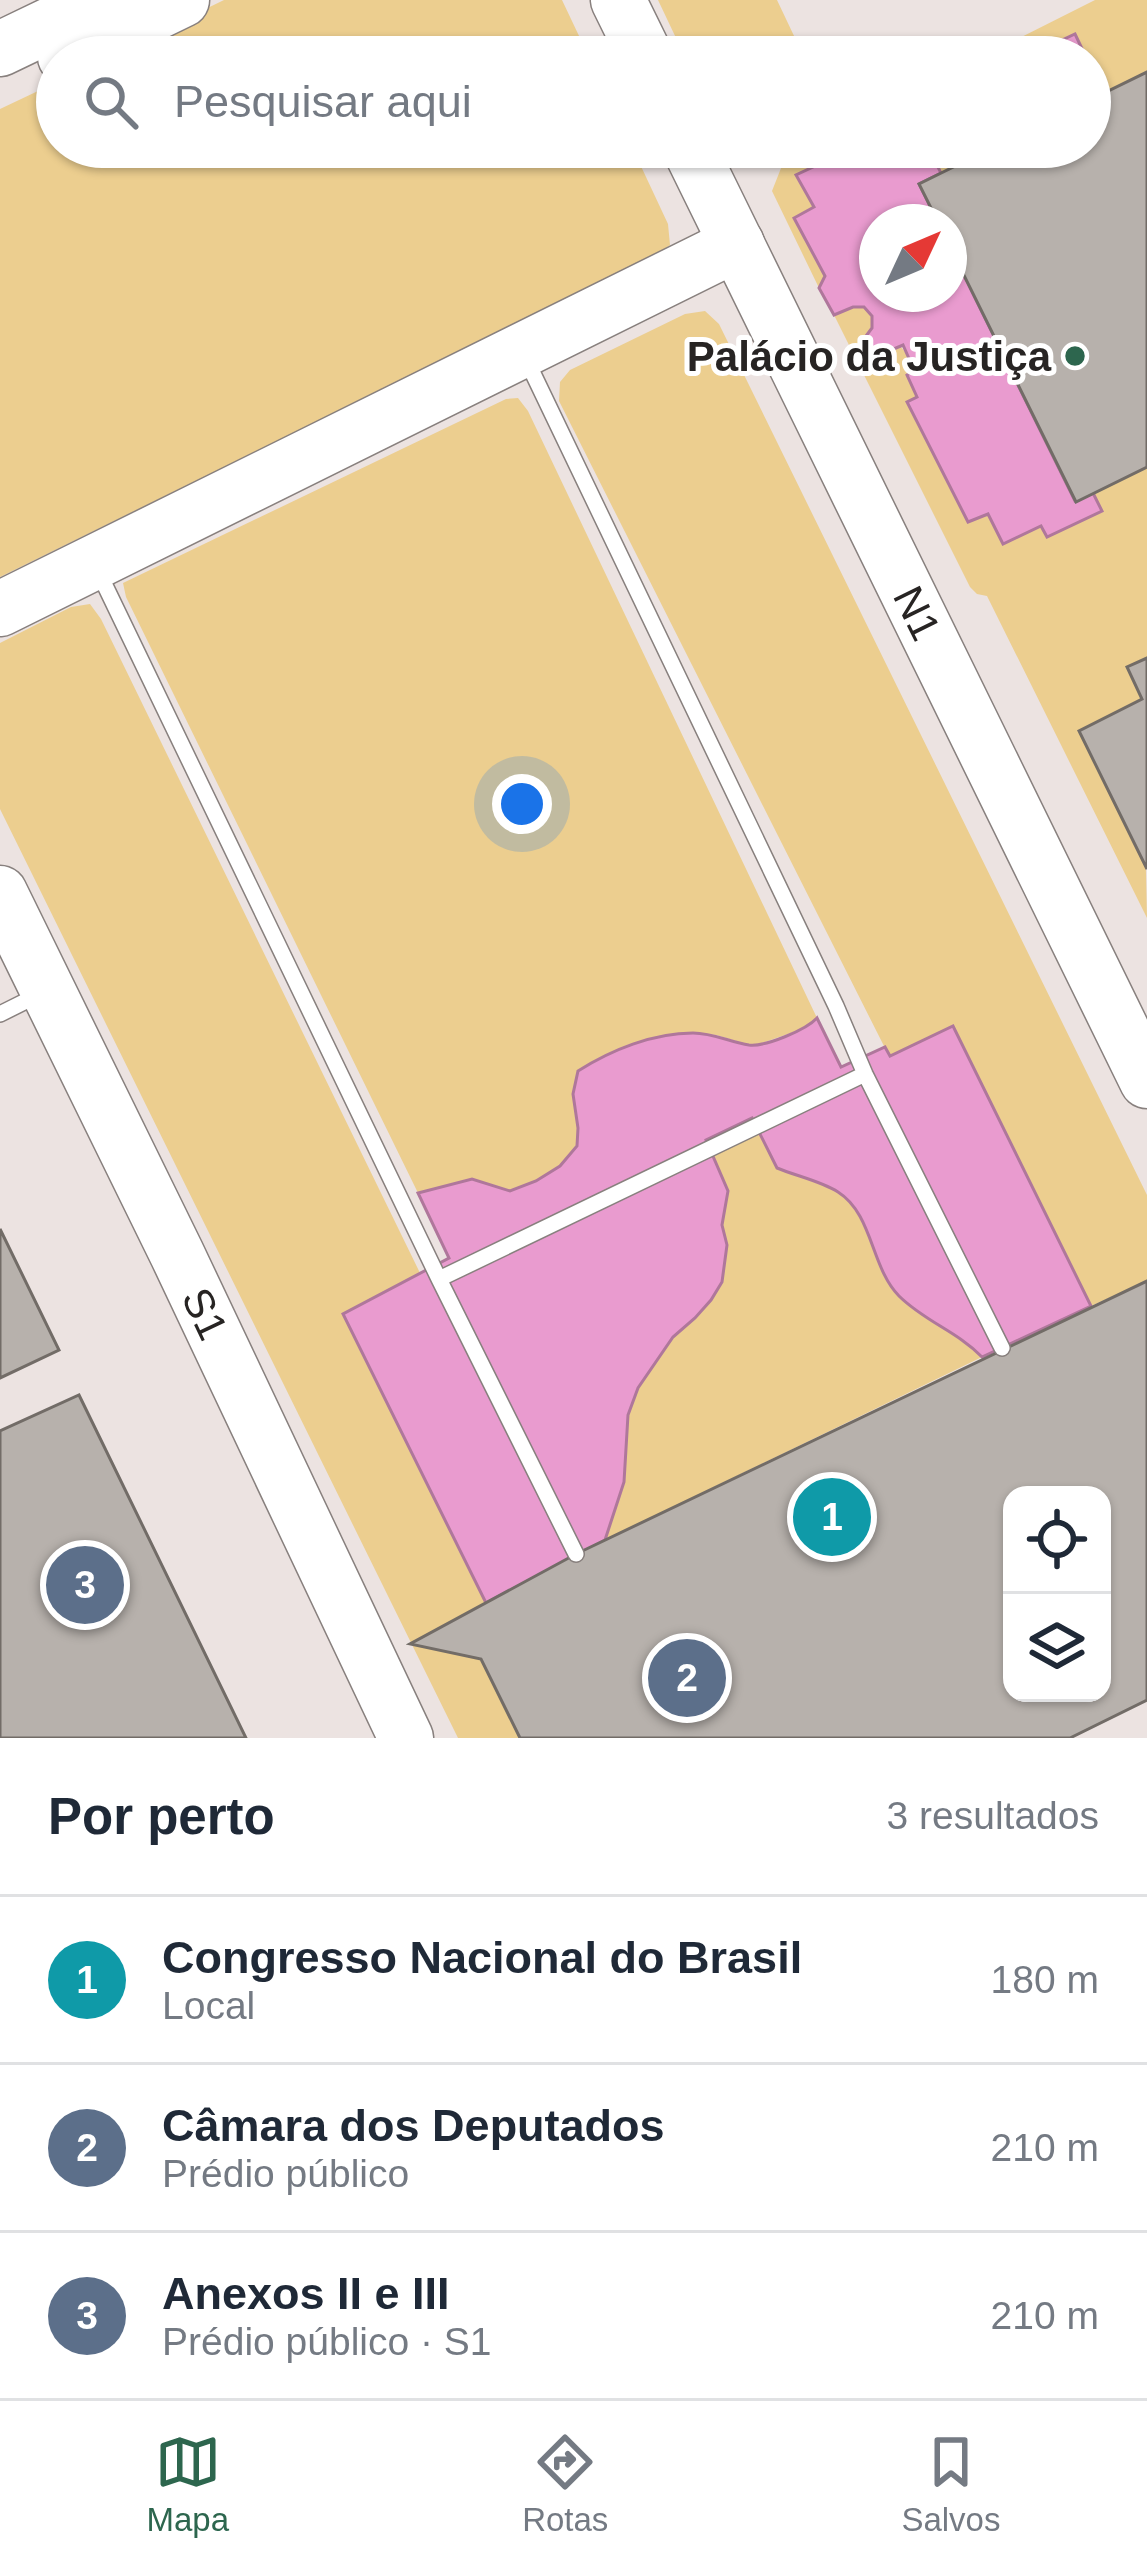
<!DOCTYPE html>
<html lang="pt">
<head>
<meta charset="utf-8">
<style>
  body { margin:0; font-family:Arial,sans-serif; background:#f2f2f3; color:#1f2937 }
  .controls { position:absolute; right:36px; bottom:36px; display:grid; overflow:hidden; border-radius:24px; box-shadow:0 3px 9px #0004 }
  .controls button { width:108px; height:108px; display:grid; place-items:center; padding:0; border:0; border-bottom:3px solid #e0e1e3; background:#fff; color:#1f2937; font:60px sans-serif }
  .compass { position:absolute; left:859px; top:204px; width:108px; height:108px; border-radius:50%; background:#fff; box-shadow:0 3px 9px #0004; rotate:46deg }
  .you { position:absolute; left:522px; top:804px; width:42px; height:42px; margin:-30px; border:9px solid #fff; border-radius:50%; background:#1a73e8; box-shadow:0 0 0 18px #1a73e833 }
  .badge { display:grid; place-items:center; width:78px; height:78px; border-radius:50%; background:#2d664e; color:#fff; font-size:39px; font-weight:700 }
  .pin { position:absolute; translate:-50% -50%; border:6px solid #fff; box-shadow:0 3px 12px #0006 }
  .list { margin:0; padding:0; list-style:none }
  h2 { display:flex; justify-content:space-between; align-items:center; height:156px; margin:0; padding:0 48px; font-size:51px }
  h2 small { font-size:39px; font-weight:400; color:#747a83 }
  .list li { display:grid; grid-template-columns:78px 1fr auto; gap:36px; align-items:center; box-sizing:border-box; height:168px; padding:0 48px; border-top:3px solid #e0e1e3 }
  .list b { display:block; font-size:45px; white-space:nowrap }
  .list p { margin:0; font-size:39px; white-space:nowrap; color:#747a83 }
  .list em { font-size:39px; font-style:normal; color:#747a83 }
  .icon { flex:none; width:66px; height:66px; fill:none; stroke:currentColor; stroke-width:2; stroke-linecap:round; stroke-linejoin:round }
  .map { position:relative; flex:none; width:1147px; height:1738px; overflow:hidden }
  .search { position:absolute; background:#fff; box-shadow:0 3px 9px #0004; left:36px; right:36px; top:36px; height:132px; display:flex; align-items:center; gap:30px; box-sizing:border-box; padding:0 42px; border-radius:66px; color:#747a83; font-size:45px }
  .sheet { height:660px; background:#fff }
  nav { display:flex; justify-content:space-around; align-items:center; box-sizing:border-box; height:168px; border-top:3px solid #e0e1e3; background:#fff; font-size:33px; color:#747a83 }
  nav a { display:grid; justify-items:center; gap:6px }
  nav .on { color:#2d664e }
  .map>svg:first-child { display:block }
  .green { fill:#ecce8f }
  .water { fill:#e99bcf; stroke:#af779b; stroke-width:3 }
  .building { fill:#b7b1ac; stroke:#726c67; stroke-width:3; fill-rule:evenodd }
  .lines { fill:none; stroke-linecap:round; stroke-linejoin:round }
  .lane-casing { stroke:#88807e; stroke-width:18 }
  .highway-casing { stroke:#88807e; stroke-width:57 }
  .lane { stroke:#fff; stroke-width:15 }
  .highway { stroke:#fff; stroke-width:54 }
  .poi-dot { fill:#2d664e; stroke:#fff; stroke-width:4.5 }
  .labels { text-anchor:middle; stroke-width:10; stroke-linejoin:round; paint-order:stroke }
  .poi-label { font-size:42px; font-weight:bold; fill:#272423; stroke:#fff; text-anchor:end }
  .street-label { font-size:42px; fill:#272423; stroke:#fff }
</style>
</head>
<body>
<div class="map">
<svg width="1147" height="1738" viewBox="0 0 1147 1738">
  <rect width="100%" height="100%" fill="#ece3e1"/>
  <path class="green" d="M 224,0 L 562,0 L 589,57 L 107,57 Z
    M 658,0 L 777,0 L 804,57 L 685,57 Z
    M 1095,0 L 1147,0 L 1147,72 L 1103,93 L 1090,66 L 1090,57 L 1086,57 L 1075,35 L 1026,57 L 982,57 Z
    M 57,82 L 57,147 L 632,147 L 668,224 L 670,245 L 656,255 L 0,577 L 0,109 Z
    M 784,147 L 856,147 L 797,175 L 815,207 L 795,219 L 825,276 L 819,288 L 772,191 L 787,153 Z
    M 928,147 L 993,147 L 941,173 Z
    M 853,307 L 864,307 L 872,316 L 872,328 C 909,348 913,355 917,398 L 908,403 L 968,522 L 988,514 L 1041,525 L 1046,537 L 1101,511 L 1093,493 L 1147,467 L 1147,658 L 1127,668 L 1142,699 L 1147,918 L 987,596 L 977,594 L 970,587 L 834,315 Z
    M 705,311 L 719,324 L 1147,1195 L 1147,1281 L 1091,1306 L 953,1027 L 889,1056 L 559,401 L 560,382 L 570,370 L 685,314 Z
    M 518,398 L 528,411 L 817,1018 L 808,1027 L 753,1046 L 716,1035 L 694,1033 L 662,1036 L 573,1094 L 578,1128 L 577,1146 L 560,1166 L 536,1181 L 509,1191 L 472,1179 L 418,1193 L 126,597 L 123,583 L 506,399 Z
    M 90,604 L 101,619 L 420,1273 L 344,1315 L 486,1603 L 411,1644 L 481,1659 L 520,1738 L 458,1738 L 0,809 L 0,643 L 71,607 Z
    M 752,1118 L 777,1168 C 796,1176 821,1181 838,1192 C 873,1214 871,1268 899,1296 C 924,1321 958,1332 982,1357 L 605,1540 L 624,1482 L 628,1415 L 638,1388 L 673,1337 L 695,1318 L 711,1300 L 722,1282 L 727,1245 L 722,1225 L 728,1191 L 705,1140 Z"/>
  <path class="water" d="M 1075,34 L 1086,57 L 1026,57 Z
    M 856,147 L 928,147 L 941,173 L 919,184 L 938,222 L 877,222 L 877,294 L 949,294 L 949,245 L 1075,501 L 1093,493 L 1102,511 L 1047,537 L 1041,526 L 1003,544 L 988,514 L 968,522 L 907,402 L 917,397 L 907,375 L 914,370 L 903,345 L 875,357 L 866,336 L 872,328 L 872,316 L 864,307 L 853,307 L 834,315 L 819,288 L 825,276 L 794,218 L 814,207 L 796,175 Z
    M 817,1018 L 841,1067 L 885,1047 L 890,1056 L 953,1026 L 1091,1306 L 982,1357 C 958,1332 924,1321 899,1296 C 871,1268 873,1214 838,1192 C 821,1181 796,1176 777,1168 L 752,1118 L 706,1140 L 728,1191 L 722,1225 L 727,1245 L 722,1282 L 711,1300 L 695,1318 L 673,1337 L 638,1388 L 628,1415 L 624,1482 L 605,1540 L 486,1603 L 343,1314 L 449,1258 L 418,1193 L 472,1179 L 510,1191 L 536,1181 L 560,1166 L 577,1146 L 578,1128 L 573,1094 L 578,1071 C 611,1050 653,1033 693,1033 C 713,1033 730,1042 749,1045 C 765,1047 806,1030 817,1018 Z"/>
  <path class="building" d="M 1147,72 L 1147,467 L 1076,502 L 949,245 L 949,222 L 938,222 L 919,184 L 994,147 L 1090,147 L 1090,100 Z
    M 1147,658 L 1147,869 L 1079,731 L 1142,699 L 1127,667 Z
    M 0,1229 L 59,1350 L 0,1378 Z
    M 1147,1281 L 1147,1700 L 1070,1738 L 520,1738 L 481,1659 L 410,1644 L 576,1554 ZM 1012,1495 L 1102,1495 L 1102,1693 L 1012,1693 Z
    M 79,1395 L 246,1738 L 0,1738 L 0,1431 Z"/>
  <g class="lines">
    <g class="lane-casing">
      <path id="lane" d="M 526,359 L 836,1006 L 865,1074 L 1002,1348
        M 98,571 L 439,1279 L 576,1554
        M 0,1014 L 40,994
        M 439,1279 L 865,1074"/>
    </g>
    <g class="highway-casing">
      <g id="highway">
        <path d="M 618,0 L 646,57"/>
        <path d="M 0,49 L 100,1"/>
        <path d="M 65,57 L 182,0"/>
        <path id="s1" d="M 689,147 L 1147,1081"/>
        <path d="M 0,609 L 737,244"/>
        <path id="s2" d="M 0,893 L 177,1254 L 406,1738"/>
      </g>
    </g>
    <use href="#lane" class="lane"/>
    <use href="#highway" class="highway"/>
  </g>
  <circle class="poi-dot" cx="1075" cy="356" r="12"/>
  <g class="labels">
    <g class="poi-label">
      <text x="1051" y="371">Palácio da Justiça</text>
    </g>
    <g class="street-label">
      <text dy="15" stroke="none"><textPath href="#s1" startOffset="519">N1</textPath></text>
      <text dy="15" stroke="none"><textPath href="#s2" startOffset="468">S1</textPath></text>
    </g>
  </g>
</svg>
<div class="controls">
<button><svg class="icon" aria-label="locate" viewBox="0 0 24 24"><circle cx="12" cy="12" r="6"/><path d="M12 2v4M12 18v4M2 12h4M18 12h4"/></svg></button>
<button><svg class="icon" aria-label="layers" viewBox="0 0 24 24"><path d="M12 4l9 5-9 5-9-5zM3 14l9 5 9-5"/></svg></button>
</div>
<svg class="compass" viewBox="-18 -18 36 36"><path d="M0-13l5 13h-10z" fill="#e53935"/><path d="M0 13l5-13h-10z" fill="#747a83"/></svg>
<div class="you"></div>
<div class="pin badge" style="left:832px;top:1517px;background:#0f9aa8">1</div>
<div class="pin badge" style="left:687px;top:1678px;background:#5c6f8a">2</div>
<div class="pin badge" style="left:85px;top:1585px;background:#5c6f8a">3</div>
<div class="search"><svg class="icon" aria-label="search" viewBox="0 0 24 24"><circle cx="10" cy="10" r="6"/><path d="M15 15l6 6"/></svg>Pesquisar aqui</div>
</div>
<section class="sheet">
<h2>Por perto<small>3 resultados</small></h2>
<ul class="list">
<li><span class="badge" style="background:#0f9aa8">1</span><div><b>Congresso Nacional do Brasil</b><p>Local</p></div><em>180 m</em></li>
<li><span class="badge" style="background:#5c6f8a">2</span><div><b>Câmara dos Deputados</b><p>Prédio público</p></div><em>210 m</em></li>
<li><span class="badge" style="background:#5c6f8a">3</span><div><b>Anexos II e III</b><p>Prédio público · S1</p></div><em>210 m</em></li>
</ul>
</section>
<nav>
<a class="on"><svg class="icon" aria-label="map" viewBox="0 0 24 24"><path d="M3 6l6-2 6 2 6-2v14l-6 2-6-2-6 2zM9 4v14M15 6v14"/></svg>Mapa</a>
<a><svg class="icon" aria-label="directions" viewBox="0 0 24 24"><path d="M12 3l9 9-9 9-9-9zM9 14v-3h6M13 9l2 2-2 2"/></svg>Rotas</a>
<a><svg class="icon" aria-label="saved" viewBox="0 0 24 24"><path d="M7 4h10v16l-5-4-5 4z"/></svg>Salvos</a>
</nav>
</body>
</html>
